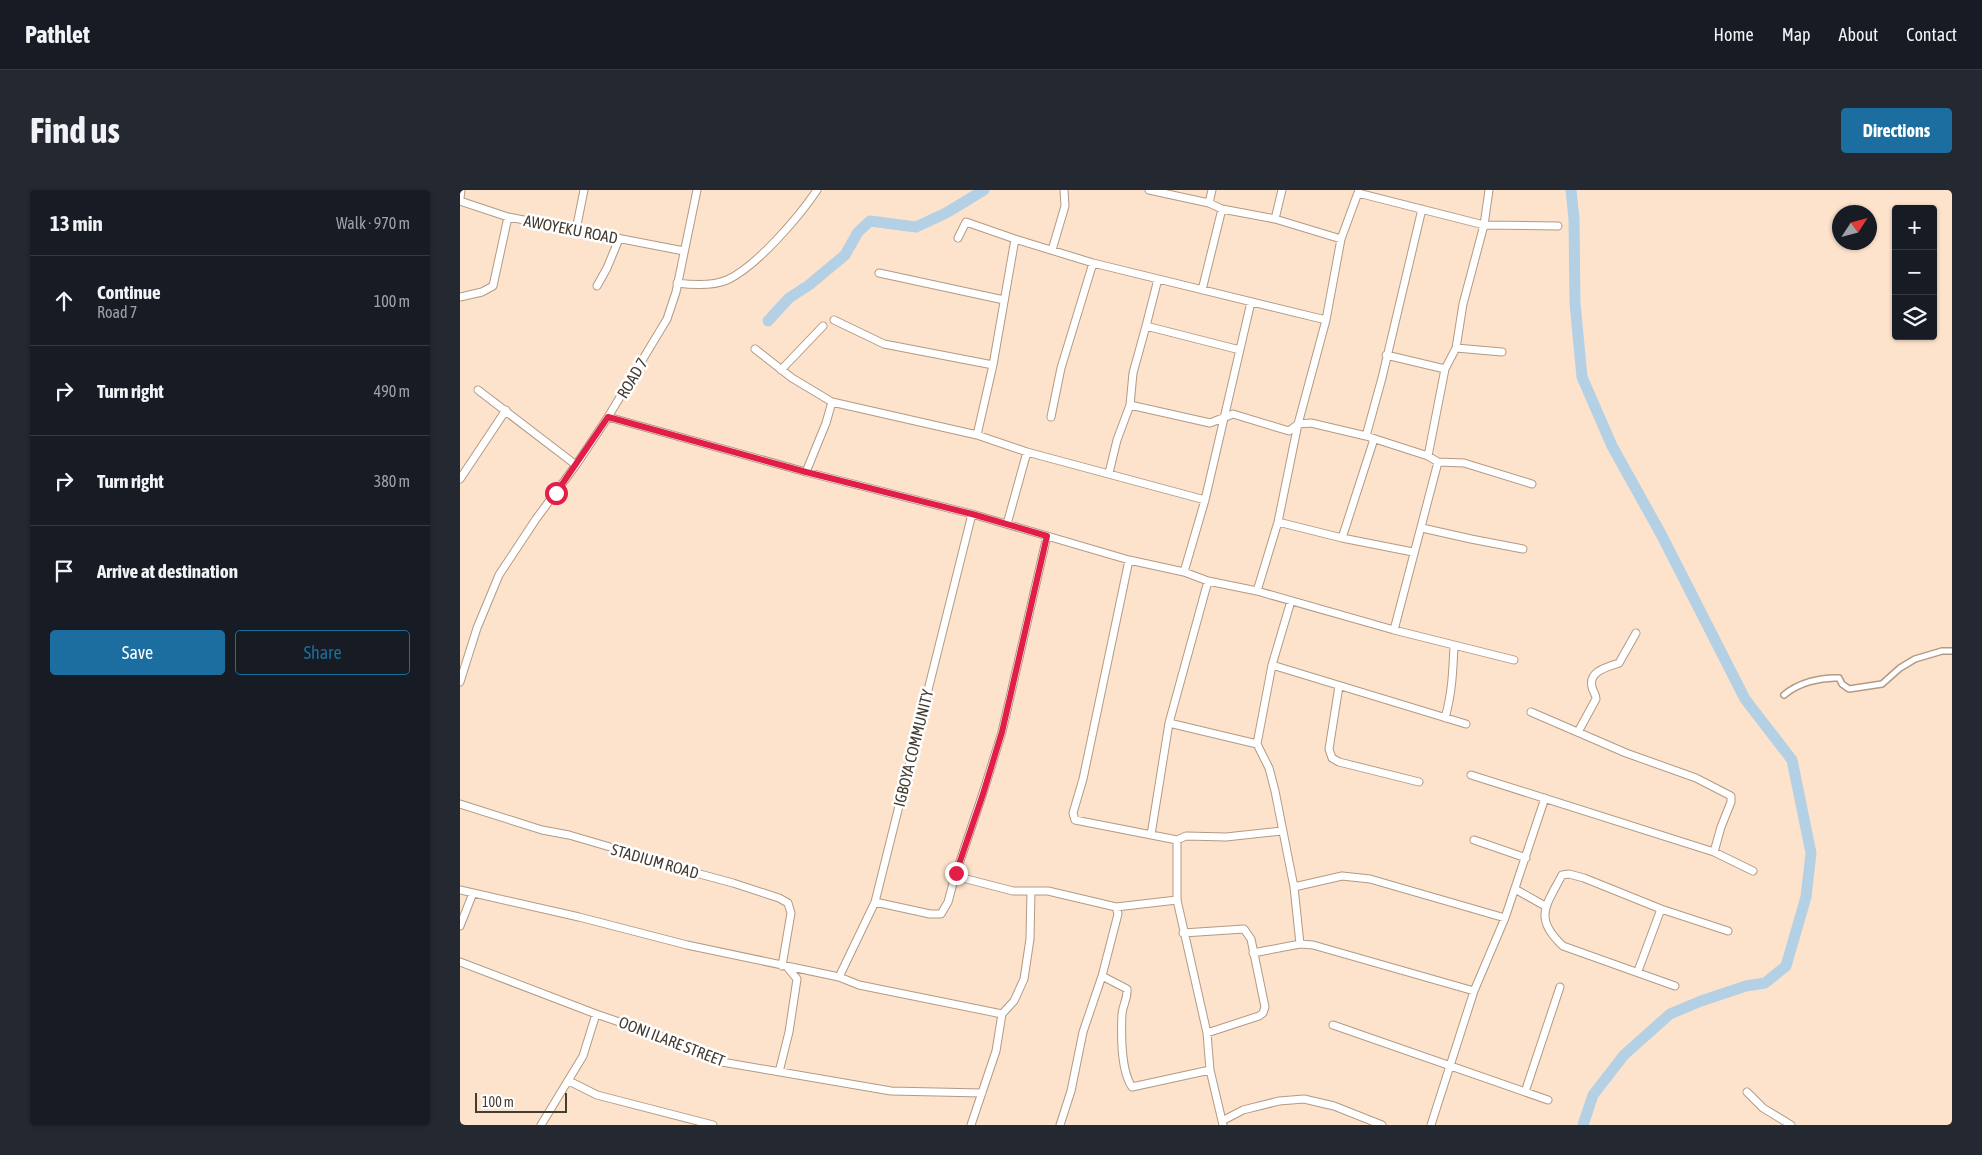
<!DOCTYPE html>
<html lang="en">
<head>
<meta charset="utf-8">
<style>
  body { margin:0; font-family:"Asap Condensed",sans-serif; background:#242831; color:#f1f3f6 }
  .controls { position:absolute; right:15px; top:15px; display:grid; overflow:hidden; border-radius:5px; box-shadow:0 1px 4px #0004 }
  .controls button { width:45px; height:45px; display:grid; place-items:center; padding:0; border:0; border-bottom:1px solid #363941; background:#171b24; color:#f1f3f6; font:25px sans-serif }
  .compass { position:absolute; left:1372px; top:15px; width:45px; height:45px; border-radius:50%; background:#171b24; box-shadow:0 1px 4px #0004; rotate:54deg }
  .scale { position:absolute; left:15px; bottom:12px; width:92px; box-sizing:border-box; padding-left:5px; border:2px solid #443b31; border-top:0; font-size:14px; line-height:18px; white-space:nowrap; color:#443b31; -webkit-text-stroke:4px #fff; paint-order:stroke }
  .stop { position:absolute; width:15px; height:15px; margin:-11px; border:4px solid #e11d48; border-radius:50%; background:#fff }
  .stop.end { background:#e11d48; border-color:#fff; box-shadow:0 1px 5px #0008 }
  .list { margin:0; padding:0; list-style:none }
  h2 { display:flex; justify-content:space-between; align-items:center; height:65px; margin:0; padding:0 20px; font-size:21px }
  h2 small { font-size:16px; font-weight:400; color:#9ea1a6 }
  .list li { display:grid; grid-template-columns:32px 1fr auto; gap:15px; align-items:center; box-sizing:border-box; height:90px; padding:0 20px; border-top:1px solid #363941 }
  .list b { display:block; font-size:19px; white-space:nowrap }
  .list p { margin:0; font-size:16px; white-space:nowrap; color:#9ea1a6 }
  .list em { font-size:16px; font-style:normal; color:#9ea1a6 }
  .actions { display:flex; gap:10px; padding:15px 20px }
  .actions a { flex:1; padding:11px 0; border:1px solid #1b6e9f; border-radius:5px; text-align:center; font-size:18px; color:#1b6e9f }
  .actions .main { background:#1b6e9f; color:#fff }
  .icon { flex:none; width:28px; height:28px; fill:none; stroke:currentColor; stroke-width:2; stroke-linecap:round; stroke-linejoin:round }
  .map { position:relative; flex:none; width:1492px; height:935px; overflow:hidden; border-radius:5px }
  header { display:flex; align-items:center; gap:30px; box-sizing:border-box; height:70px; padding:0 25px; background:#171b24; border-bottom:1px solid #363941 }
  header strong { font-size:24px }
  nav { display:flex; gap:28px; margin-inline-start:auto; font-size:18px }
  .intro { display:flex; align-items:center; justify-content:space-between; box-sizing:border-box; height:120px; padding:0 30px }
  h1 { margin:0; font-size:35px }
  .button { padding:12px 22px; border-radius:5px; background:#1b6e9f; color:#fff; font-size:18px; font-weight:700 }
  main { display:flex; gap:30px; padding:0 30px }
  aside { flex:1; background:#171b24; border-radius:5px; box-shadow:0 1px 4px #0004 }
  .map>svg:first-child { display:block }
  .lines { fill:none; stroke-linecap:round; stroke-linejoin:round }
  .river { stroke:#b4d0e5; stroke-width:11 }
  .pedestrian-casing { stroke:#b29a85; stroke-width:8 }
  .minor-casing { stroke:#b29a85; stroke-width:9 }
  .pedestrian { stroke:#fff; stroke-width:5 }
  .minor { stroke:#fff; stroke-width:7 }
  .route { stroke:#e11d48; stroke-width:6 }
  .labels { text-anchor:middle; stroke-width:5; stroke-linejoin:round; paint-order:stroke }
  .street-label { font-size:16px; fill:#443b31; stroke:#fff }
</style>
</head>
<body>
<header>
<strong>Pathlet</strong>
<nav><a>Home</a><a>Map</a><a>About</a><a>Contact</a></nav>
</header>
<div class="intro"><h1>Find us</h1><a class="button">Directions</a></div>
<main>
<aside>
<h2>13 min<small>Walk · 970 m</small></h2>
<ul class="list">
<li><svg class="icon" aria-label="ahead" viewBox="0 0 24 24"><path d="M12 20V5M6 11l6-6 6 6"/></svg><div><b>Continue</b><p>Road 7</p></div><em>100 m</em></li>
<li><svg class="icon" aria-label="right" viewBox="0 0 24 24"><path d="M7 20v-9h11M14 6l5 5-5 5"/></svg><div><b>Turn right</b></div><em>490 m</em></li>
<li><svg class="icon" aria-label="right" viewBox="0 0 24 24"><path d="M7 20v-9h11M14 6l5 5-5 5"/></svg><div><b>Turn right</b></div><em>380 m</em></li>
<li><svg class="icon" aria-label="arrive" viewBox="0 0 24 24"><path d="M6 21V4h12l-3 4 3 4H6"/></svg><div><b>Arrive at destination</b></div></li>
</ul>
<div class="actions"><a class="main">Save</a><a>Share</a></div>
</aside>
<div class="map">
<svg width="1492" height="935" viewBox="0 0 1492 935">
  <rect width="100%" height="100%" fill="#fde3cc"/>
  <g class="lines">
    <path class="river" d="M 1111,0 L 1114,29 L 1115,113 L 1122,187 L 1152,256 L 1201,344 L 1285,509 L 1332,570 L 1351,663 L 1346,707 L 1326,776 L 1305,793 L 1286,796 L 1241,811 L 1210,824 L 1164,865 L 1133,905 L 1123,935
      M 308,131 L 329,108 L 349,95 L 385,65 L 398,42 L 410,31 L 456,37 L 486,23 L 524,0"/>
    <g class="pedestrian-casing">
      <path id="pedestrian" d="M 1324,505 C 1338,493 1360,487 1379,488 L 1382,494 L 1389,499 L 1422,494 L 1440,478 L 1455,469 L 1482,461 L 1492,461"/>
    </g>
    <g class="minor-casing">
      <path id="minor" d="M 689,0 L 749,13 L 762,19 L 815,29 L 881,49
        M 898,3 L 1024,35 L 1098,36
        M 0,8 L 1,0
        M 0,11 L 48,27 L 224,61
        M 749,13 L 752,0
        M 815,29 L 822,0
        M 116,40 L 124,0
        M 498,48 L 506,32 L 555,49 L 633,73 L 866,130
        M 592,60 L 605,16 L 604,0
        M 419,83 L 544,110
        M 217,93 C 233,95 253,96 267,90 C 296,77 339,27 357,0
        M 137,96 L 147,78 L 159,49
        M 742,100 L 762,19
        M 0,107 L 22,102 L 33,96 L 48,27
        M 374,130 L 424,154 L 533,175
        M 686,136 L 780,160
        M 996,158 L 1042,162
        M 295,159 L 332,188 L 372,212 L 517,245 L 567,262 L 745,310
        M 926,165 L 985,179
        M 321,180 L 363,136
        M 18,200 L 116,275
        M 670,215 L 750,233 L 773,224 L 829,241 L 838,234 L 851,233 L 906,246 L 968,266 L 978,272 L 1004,273 L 1072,294
        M 148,227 L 346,282 L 512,324 L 669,370 L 724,382 L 748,391 L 797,401 L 934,440 L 1054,470
        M 591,227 L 601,178 L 633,73
        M 517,245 L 533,175 L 555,49
        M 906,246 L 922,188 L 962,19
        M 968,266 L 985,179 L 996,158 L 1003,114 L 1024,35 L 1029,0
        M 346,282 L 366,233 L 372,212
        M 649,283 L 657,250 L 670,215 L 673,183 L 686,136 L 698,89
        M 0,289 L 46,220
        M 818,332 L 882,348 L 953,362
        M 547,334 L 567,262
        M 962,338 L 1011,349 L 1063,359
        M 587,346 L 542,542 L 523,603 L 495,686 L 553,701 L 588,701 L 656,717 L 717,710
        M 882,348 L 914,249
        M 669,370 L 623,589 L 613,623 L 615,630 L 717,650 L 726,646 L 766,647 L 822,641
        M 724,382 L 745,310 L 791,112
        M 797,401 L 818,332 L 838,234 L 866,130 L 881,49 L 899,0
        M 831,411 L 812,475 L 797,554 L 809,578 L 815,601 L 834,697 L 840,754
        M 934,440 L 978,272
        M 812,475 L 1006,534
        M 0,492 L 17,438 L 39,385 L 76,329 L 116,275 L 148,227 L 207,129 L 216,102 L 237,0
        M 879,496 L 869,559 L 872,568 L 879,572 L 959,592
        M 1071,522 L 1166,563 L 1236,588 L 1271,606 L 1271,612 L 1261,637 L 1254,662
        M 985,528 C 992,504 993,480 994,455
        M 709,533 L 797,554
        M 1118,542 L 1136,509 C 1136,504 1133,502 1132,497 C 1128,481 1148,477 1159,473 L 1176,443
        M 1011,585 L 1254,662 L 1293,681
        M 0,614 L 82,640 L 109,645 L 167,662 L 188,670 L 273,693 L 319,708 L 328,713 L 331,723 L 322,776
        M 691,645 L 709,533 L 748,391
        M 717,650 L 717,710 L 747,843 L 750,880 L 763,935
        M 1014,650 L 1066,668
        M 834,697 L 882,686 L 910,689 L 1045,728
        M 1055,699 L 1085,716
        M 0,700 L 119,727 L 227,755 L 379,787 L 399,795 L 542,824
        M 415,712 L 470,724 L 481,724 L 488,712 L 495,686
        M 0,736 L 13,703
        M 723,743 L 784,739 L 791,749 L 805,817 L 803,823 L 799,826 L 747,843
        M 793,763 L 840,754 L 853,755 L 1014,801
        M 0,772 L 136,824 L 200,846 L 256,871 L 431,901 L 522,903
        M 1178,781 L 1201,719
        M 642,786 L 667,799 C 668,808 663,814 662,824 C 661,844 661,881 672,897 L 750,880
        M 379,787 L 415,712 L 512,324
        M 1215,796 L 1103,756 C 1073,728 1086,716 1102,685 L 1109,684 L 1124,688 L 1201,719 L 1268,741
        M 873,835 L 1088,910
        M 319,882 L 329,842 L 337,789 L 328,778
        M 109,891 L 137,905 L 253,935
        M 1065,902 L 1100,797
        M 1287,902 L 1303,918 L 1331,935
        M 762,931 L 783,920 L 819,911 L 844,909 L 874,916 L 922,935
        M 81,935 L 123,866 L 136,824
        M 511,935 L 536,861 L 542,824 L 554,811 L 564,789 L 570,749 L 571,701
        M 600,935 L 611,901 L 623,842 L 642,786 L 658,724 L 656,717
        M 971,935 L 1014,801 L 1045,728 L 1085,608"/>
    </g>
    <use href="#pedestrian" class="pedestrian"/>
    <use href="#minor" class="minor"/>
  </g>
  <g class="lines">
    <path class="route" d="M 96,303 L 148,227 L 346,282 L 512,324 L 587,346 L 542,542 L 523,604 L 496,683"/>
  </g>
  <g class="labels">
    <g class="street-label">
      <text transform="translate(111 39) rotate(11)" y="6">AWOYEKU ROAD</text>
      <text transform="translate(172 188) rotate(-59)" y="6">ROAD 7</text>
      <text transform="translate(453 558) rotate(-76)" y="6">IGBOYA COMMUNITY</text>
      <text transform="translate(195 671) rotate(16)" y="6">STADIUM ROAD</text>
      <text transform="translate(212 851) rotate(21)" y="6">OONI ILARE STREET</text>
    </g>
  </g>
</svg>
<div class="controls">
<button>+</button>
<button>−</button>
<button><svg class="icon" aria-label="layers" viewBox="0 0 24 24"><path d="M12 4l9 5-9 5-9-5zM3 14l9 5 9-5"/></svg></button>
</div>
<svg class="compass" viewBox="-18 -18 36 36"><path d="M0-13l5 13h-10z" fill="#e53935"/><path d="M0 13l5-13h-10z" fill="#9ea1a6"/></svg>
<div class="scale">100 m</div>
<div class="stop" style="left:96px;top:303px"></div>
<div class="stop end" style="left:496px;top:683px"></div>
</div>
</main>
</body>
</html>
